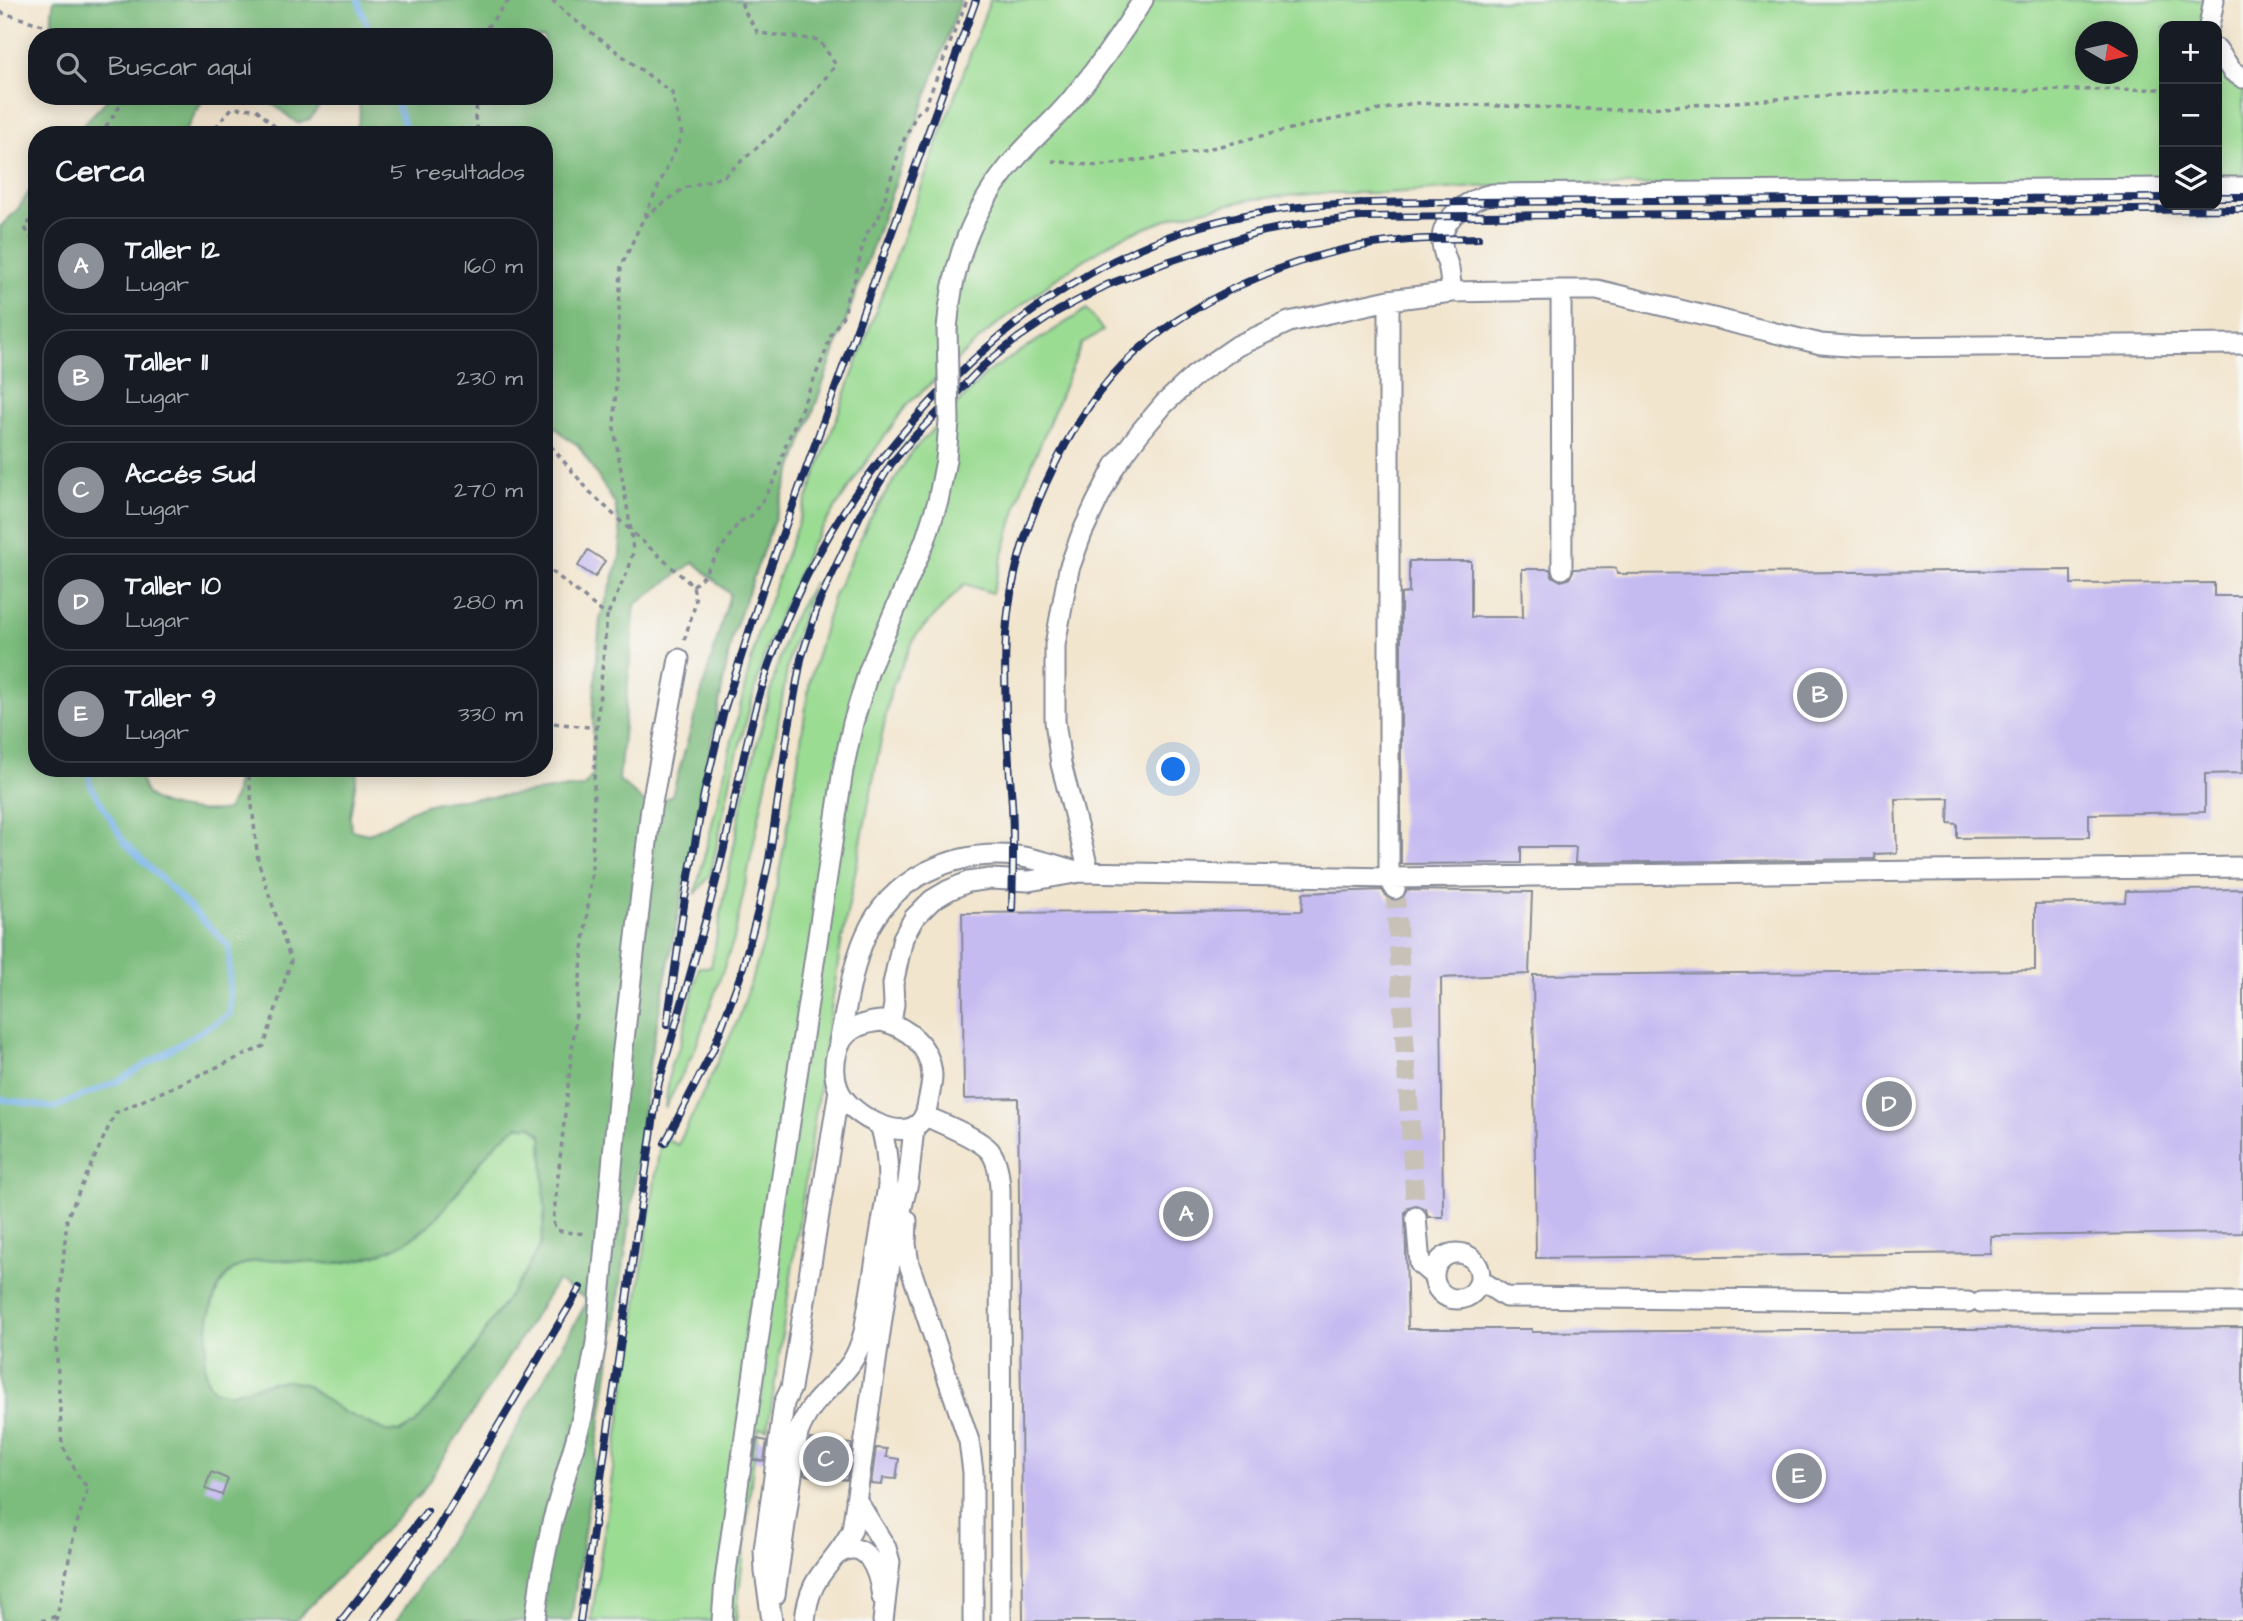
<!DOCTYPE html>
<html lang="es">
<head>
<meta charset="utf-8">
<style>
  body { margin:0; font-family:"Architects Daughter",sans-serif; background:#20242c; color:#f1f3f6 }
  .controls { position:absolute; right:21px; top:21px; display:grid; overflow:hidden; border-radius:14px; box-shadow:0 4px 18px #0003 }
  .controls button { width:63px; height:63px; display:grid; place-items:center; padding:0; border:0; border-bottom:2px solid #363941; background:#171b24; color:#f1f3f6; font:35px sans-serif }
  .compass { position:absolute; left:2075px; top:21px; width:63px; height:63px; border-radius:50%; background:#171b24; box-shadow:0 4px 18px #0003; rotate:99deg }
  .you { position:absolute; left:1174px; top:770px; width:24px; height:24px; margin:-18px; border:5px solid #fff; border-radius:50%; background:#1a73e8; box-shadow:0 0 0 10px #1a73e833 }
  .badge { display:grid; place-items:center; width:46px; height:46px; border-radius:50%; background:#8c9099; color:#fff; font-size:23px; font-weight:700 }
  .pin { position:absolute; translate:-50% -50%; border:4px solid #fff; box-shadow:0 2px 7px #0006 }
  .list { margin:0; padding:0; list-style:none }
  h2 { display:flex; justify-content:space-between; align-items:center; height:91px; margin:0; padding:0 28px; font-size:30px }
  h2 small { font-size:23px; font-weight:400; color:#9ea1a6 }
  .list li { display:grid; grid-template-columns:46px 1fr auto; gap:21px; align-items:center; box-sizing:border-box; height:98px; margin:0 14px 14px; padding:0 14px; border:2px solid #363941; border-radius:28px }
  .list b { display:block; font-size:26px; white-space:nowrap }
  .list p { margin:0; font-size:23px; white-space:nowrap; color:#9ea1a6 }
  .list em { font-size:23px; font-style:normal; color:#9ea1a6 }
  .icon { flex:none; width:38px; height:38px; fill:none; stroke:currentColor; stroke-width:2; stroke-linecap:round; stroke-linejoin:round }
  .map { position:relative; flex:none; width:2243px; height:1621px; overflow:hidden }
  .search { position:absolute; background:#171b24; box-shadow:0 4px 18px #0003; left:28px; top:28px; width:525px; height:77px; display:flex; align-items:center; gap:18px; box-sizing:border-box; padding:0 24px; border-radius:28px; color:#9ea1a6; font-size:26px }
  .panel { position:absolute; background:#171b24; box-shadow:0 4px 18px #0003; left:28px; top:126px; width:525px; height:651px; border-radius:28px }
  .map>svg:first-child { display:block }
  .green { fill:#9bdc93; stroke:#5b8678; stroke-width:2; fill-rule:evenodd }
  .forest { fill:#7cbc7d; stroke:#4c766e; stroke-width:2; fill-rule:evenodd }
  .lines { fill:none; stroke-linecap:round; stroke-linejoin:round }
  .stream { stroke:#77b2e8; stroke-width:6 }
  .building { fill:#c6bbf1 }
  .minor-tunnel { stroke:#c7c1b8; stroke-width:19; stroke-dasharray:19 10; stroke-linecap:butt }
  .minor-casing { stroke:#868a96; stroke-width:23 }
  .path { stroke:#868a96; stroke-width:3.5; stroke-dasharray:5 5; stroke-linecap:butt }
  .minor { stroke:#fff; stroke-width:19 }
  .rail-casing { stroke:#1b2f5e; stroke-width:8 }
  .rail { stroke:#f6f6f2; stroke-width:5; stroke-dasharray:16; stroke-linecap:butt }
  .minor-bridge-casing { stroke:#868a96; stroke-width:23; stroke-linecap:butt }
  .minor-bridge { stroke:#fff; stroke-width:19 }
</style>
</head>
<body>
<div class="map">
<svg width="2243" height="1621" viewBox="0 0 2243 1621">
  <rect width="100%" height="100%" fill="#f6f6f2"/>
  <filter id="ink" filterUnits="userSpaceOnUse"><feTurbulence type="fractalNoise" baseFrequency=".0143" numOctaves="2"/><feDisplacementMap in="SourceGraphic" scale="14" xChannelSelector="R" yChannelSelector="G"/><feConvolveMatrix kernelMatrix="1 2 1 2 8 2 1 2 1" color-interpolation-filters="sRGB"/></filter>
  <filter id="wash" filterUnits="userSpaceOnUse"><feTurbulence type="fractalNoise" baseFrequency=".00686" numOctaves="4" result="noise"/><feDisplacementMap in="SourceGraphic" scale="28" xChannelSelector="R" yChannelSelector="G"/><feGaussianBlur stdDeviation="1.57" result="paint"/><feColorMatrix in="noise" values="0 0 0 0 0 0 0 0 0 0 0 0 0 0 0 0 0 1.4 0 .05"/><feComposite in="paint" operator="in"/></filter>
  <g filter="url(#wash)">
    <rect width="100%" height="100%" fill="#f2e5ce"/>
    <path class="green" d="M 990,0 L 2209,0 L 2203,26 L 2164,26 L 2164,180 L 1493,186 L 1388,193 L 1322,193 L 1253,199 L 1179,215 L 1117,239 L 1062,274 L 991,329 L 907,405 L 862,468 L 811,545 L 767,645 L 732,773 L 711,873 L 695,895 L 758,632 ZM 2086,32 L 2128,32 L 2128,74 L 2086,74 Z
      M 2217,64 L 2243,88 L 2243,178 L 2217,178 Z
      M 1087,309 L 1103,331 L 1082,343 L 1022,488 L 992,593 L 965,584 L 916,635 L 891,689 L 840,950 L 768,1429 L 759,1428 L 754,1455 L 736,1621 L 591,1621 L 661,1137 L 678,1145 L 739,1018 L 769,926 L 790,814 L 810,680 L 833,598 L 869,520 L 913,450 L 988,372 Z
      M 814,582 L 790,653 L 776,735 L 734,939 L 695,1049 L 665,1108 L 671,1064 L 680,1046 L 699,967 L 711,967 L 742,803 L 770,693 L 788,628 Z
      M 518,1126 L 532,1126 L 542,1136 L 545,1212 L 541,1244 L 524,1275 L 489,1324 L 482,1338 L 445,1389 L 415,1424 L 400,1432 L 386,1431 L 343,1412 L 304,1384 L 272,1382 L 229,1394 L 214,1391 C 211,1386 207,1381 206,1377 C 203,1362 207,1343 208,1329 C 209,1314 212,1301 219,1288 C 241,1243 298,1266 336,1263 C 361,1261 391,1252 412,1238 C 457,1209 473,1154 518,1126 Z"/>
    <path class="forest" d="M 54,0 L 961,0 L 732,637 L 650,1059 L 628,1235 L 571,1621 L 396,1621 L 484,1487 L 588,1300 L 557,1281 L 422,1492 L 295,1621 L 0,1621 L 0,227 L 19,208 L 37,179 L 37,768 L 139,768 C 140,779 142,791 151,798 C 167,810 209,813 227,810 L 234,797 L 239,768 L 358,768 L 350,816 L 351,830 L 368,834 C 388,826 405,811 426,805 C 447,798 469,799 491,797 C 522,794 552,789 583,787 L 593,775 L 593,711 L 600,619 L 620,557 L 621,536 L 615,504 L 578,445 L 565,437 L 544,415 L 544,135 L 353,135 C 361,122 361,111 358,96 L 544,96 L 544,37 L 63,37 C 49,26 51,16 54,0 ZM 694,562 L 730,594 L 672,795 L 651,808 L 619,780 L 635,605 ZM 518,1126 L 532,1126 L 542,1136 L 545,1212 L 541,1244 L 524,1275 L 489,1324 L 482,1338 L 445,1389 L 415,1424 L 400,1432 L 386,1431 L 343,1412 L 304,1384 L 287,1381 L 272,1382 L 229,1394 L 214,1390 C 211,1386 207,1381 206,1377 C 203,1362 207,1343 208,1328 C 209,1314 212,1301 219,1287 C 241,1243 298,1266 336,1263 C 361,1261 392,1252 412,1238 C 457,1209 474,1154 518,1126 Z
      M 111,96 L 205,96 L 183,135 L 73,135 Z
      M 256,96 L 326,96 L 310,119 L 297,123 L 274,105 Z"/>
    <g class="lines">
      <path class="stream" d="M 358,0 L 371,37
        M 394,96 L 408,135
        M 0,1099 L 54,1108 L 120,1080 L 230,1014 L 229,946 L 124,842 L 90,784 L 88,768"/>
    </g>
    <g id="blocks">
      <path class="building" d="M 588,550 L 605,561 L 595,577 L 578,566 Z
        M 1409,561 L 1471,561 L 1471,617 L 1523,617 L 1522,569 L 1550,569 L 1552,576 L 1561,581 L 1569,579 L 1574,569 L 1616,568 L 1617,574 L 2071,570 L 2071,584 L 2214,583 L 2214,596 L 2243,596 L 2243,773 L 2205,774 L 2205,812 L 2089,814 L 2089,837 L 1957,838 L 1957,824 L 1948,823 L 1949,798 L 1895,799 L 1897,853 L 1874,854 L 1875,859 L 1575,863 L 1576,847 L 1521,847 L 1521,863 L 1401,864 L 1401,594 L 1409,593 Z
        M 2243,889 L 2243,1233 L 1991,1236 L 1990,1253 L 1536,1258 L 1533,975 L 2035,970 L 2035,904 L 2125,902 L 2126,891 Z
        M 1382,890 L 1388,899 L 1395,901 L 1401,899 L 1407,890 L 1532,892 L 1529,974 L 1441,978 L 1443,1217 L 1428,1217 L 1426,1209 L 1416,1205 L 1408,1207 L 1405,1212 L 1408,1329 L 1532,1329 L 1532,1332 L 2243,1327 L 2243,1621 L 1023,1621 L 1018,1098 L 964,1099 L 962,913 L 1302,911 L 1303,893 Z
        M 757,1439 L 767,1441 L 764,1461 L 754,1460 Z
        M 810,1439 L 852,1444 L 847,1480 L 804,1475 Z
        M 876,1448 L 887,1449 L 886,1457 L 899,1459 L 896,1479 L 883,1478 L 882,1485 L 871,1484 Z
        M 211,1472 L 228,1479 L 222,1495 L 205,1489 Z"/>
    </g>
  </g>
  <g filter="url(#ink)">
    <use href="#blocks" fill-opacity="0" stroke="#868a96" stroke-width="2"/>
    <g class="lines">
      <path class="minor-tunnel" d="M 1395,889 L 1416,1217"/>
      <g class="minor-casing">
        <path id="minor" d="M 2209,26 L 2214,0
          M 2217,49 L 2232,71 L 2243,78
          M 2217,187 L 2243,187
          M 1561,290 L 1562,569
          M 1452,292 C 1451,284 1450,277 1449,269 C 1447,260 1442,251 1442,242 C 1441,217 1471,198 1492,194 L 2164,188
          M 1389,300 L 1389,878 L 1395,889
          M 947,329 C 952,263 972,208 1016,158 C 1033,138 1054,121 1071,100 C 1097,69 1121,35 1143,0
          M 1089,872 L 1061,764 L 1055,721 L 1055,645 L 1069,569 L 1082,533 L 1097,501 L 1115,466 L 1141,431 L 1164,404 L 1195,375 L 1237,346 L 1289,322 L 1389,300 L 1452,292 L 1561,290 L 1597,290 L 1821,344 L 1860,347 L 2243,344
          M 881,1021 C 908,1027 930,1046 932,1075 C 932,1085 929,1097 927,1107 C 919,1154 848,1117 838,1088 C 834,1077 834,1063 837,1052 C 842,1030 861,1023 881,1021 Z
          M 891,1023 L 894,1004 L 893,984 L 903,938 L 914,918 L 932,900 L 949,890 L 968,882 L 990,879 L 1029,881 L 1081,872 L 1389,878 L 2243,867
          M 839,1042 C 847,1007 851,970 865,937 C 890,878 954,849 1016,856 C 1035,858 1055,865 1073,870
          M 926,1116 C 942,1124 979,1138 990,1151 C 998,1162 999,1175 1000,1188 L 1001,1621
          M 1416,1217 L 1420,1264 L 1434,1276
          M 907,1220 L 906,1244 L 909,1264 L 969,1441 L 973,1472 L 973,1621
          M1434 1276a23 23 0 1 1 46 0a23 23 0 1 1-46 0Z
          M 1480,1280 L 1506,1297 L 1968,1302
          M 1981,1302 L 2243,1302
          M 856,1499 L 886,1548 L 890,1562 L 883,1621
          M 835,1556 C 867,1533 879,1572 882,1597
          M 775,1595 L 798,1433 C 812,1397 831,1391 851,1363 C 858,1353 861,1343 864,1332 L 888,1186 C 888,1165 887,1146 880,1125
          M 535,1621 L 542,1571 L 552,1523 L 582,1418 L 596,1343 L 622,1057 L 651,808 L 679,659
          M 722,1621 L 725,1580 L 772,1242 L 843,770 L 853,723 L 869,670 L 925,541 L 938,501 L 946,460
          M 772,1621 L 765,1572 L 764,1550 L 784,1403 L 791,1388 L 839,1090
          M 805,1621 C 809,1572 833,1568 852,1530 L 893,1242 L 908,1183 L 914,1128"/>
      </g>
      <path class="path" d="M 552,0 L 572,18 L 672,93 L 682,135 L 621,267 L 614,428 L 631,531 L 693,586 L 696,602 L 683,644
        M 0,12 L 82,37
        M 484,37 L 485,30 L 509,0
        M 478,96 L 475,118 L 479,135
        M 100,135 L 127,96
        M 209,135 L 232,108 L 256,109 L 284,135
        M 322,135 L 323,130
        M 1052,161 L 1099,166 L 1195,152 L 1311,124 L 1414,103 L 1620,110 L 1878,92 L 2164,89
        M 37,212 L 25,228 L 37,246
        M 645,217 L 684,188 L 724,176 L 795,115 L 836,65 L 819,40 L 758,33 L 743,9 L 741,0
        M 544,438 L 590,492 L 631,531 L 633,552 L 629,568 L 607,616
        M 544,565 L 607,616 L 595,748 L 592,869 L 553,1222 L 556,1230 L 565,1232 L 587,1234
        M 693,586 L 703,576 L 739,522 L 751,516 L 765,497 L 776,477 L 785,447 L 825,353 L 831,334 L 845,313 L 847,297 L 855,279 L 863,244 L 867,233 L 879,217 L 901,146 L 917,113 L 925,107 L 967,0
        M 544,722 L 597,728
        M 41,1621 L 57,1616
        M 56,1621 L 75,1530 L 88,1487 L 81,1481 L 62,1445 L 56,1341 L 67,1218 L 115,1113 L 264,1046 L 291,961 L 258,861 L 248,768"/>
      <use href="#minor" class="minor"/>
      <g class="rail-casing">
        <path id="rail" d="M 2217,197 L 2243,197
          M 1012,909 C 1013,874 1014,839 1012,804 C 1008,747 1003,692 1006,635 C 1009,583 1025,530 1046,483 C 1068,435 1096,388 1135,353 C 1203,292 1308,249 1399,241 C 1425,238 1452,239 1478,238
          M 667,1025 L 685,898 L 704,794 L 724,710 L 763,588 L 976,0
          M 657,1089 C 680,1009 705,929 724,848 C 736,795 745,742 761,690 C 801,559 870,457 969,364 C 1043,294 1132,240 1232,218 C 1309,200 1389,203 1468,202 L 2164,198
          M 665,1143 L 713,1050 L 741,974 L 758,911 L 769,860 L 788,732 L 801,659 L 819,602 L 861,513 L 891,464 L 912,439 L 983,366 L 1018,338 L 1058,311 L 1107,285 L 1170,261 L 1255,233 L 1295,225 L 1361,217 L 2243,209
          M 341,1621 L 427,1511
          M 374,1621 L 394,1595 L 433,1536 L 580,1288
          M 580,1621 L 659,1081"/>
      </g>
      <use href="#rail" class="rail"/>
      <g class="minor-bridge-casing">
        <path id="minor-bridge" d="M 946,460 L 949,421 L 947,329"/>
      </g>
      <use href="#minor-bridge" class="minor-bridge"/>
    </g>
  </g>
</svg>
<div class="controls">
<button>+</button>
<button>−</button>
<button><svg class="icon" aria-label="layers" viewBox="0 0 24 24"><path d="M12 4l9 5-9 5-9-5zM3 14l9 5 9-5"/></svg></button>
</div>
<svg class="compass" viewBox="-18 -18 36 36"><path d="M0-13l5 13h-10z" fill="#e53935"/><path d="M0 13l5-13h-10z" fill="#9ea1a6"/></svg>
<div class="you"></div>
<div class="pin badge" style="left:1186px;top:1214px">A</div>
<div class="pin badge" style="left:1820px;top:695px">B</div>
<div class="pin badge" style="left:826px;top:1459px">C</div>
<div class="pin badge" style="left:1889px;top:1104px">D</div>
<div class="pin badge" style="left:1799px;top:1476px">E</div>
<div class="search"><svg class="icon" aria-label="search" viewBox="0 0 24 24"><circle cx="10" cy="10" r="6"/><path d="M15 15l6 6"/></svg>Buscar aquí</div>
<section class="panel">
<h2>Cerca<small>5 resultados</small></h2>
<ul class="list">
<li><span class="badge">A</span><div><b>Taller 12</b><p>Lugar</p></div><em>160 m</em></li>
<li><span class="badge">B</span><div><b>Taller 11</b><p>Lugar</p></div><em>230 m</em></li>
<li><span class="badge">C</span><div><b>Accés Sud</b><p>Lugar</p></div><em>270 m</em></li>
<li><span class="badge">D</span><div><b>Taller 10</b><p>Lugar</p></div><em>280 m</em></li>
<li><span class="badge">E</span><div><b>Taller 9</b><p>Lugar</p></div><em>330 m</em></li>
</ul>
</section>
</div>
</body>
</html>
